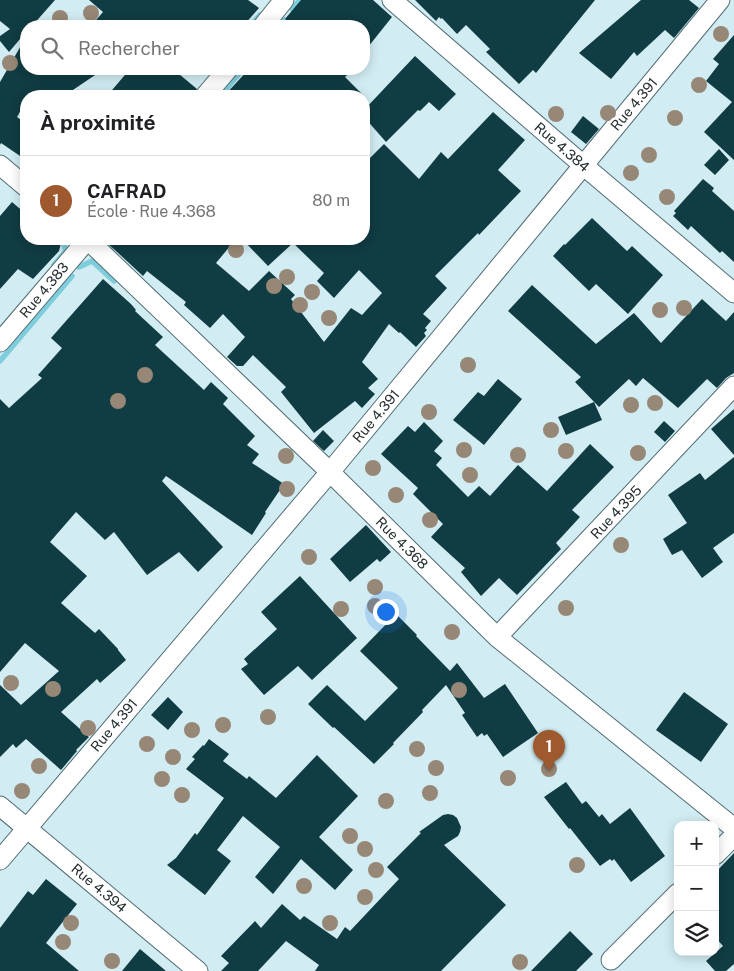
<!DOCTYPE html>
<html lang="fr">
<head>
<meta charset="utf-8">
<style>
  body { margin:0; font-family:"Public Sans",sans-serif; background:#f2f2f2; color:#202124 }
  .controls { position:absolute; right:15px; bottom:15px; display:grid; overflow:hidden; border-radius:10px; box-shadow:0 2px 12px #0003 }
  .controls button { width:45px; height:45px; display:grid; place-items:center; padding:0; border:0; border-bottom:1px solid #e0e0e0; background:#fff; color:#202124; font:25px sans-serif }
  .you { position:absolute; left:385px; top:611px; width:18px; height:18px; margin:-12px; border:4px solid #fff; border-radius:50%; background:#1a73e8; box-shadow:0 0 0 8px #1a73e833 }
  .badge { display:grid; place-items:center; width:32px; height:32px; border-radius:50%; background:#9e592e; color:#fff; font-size:16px; font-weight:700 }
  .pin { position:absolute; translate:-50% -41px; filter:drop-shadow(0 1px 2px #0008) }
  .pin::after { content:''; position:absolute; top:26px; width:18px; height:15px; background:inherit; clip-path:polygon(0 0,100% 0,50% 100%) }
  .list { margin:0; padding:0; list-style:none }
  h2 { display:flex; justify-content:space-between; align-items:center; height:65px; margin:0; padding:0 20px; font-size:21px }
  h2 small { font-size:16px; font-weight:400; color:#757577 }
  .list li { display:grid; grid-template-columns:32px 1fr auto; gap:15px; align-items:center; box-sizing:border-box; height:90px; padding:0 20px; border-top:1px solid #e0e0e0 }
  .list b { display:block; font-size:19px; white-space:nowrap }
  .list p { margin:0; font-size:16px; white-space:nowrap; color:#757577 }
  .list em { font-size:16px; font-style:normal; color:#757577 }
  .icon { flex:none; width:28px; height:28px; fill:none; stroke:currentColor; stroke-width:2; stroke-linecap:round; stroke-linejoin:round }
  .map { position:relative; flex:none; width:734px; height:971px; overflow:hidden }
  .search { position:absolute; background:#fff; box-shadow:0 2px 12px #0003; left:20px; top:20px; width:350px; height:55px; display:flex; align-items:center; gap:12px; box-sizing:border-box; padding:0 18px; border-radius:20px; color:#757577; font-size:19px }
  .panel { position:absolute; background:#fff; box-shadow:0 2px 12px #0003; left:20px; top:90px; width:350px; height:155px; border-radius:20px }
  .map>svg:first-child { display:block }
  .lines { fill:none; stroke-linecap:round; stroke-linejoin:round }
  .stream { stroke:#7ecddc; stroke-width:5.5 }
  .building { fill:#103c43 }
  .minor-casing { stroke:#526c71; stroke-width:21 }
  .minor { stroke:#fff; stroke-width:19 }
  .tree { fill:#978776 }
  .labels { text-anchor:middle; stroke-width:5; stroke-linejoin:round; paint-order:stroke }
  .street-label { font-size:14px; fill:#252f32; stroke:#fff }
</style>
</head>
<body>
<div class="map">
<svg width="734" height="971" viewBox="0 0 734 971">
  <rect width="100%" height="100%" fill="#d1edf3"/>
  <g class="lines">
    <path class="stream" d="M 292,9 L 300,0
      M 251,26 L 260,15
      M 278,26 L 284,20
      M 220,96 L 243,69
      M 108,239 L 111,253 L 113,255
      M 54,265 L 66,251 L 62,239
      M 79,267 L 92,261 L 114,281
      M 0,361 L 72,276"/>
  </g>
  <path class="building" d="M 0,0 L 55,0 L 32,26 L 26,26 L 26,32 L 9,52 L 0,41 L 0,36 L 10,29 L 0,21 Z
    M 89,0 L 248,0 L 259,8 L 243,26 L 91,26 L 103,12 Z
    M 301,0 L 373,0 L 392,17 L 364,52 L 364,26 L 294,26 L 285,19 Z
    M 415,0 L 595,0 L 536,73 L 533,70 L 519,84 L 486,52 L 490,49 L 466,25 L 457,34 L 442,18 L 441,19 L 439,17 L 436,21 Z
    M 641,0 L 689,0 L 699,8 L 674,38 L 665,30 L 637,56 L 634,52 L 611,79 L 579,53 Z
    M 734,35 L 734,160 L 704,132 L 732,102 L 706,81 L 719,64 L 713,59 Z
    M 26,37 L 26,69 L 104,69 L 64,96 L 26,96 L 26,101 L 17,117 L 26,124 L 26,160 L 1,143 L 0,145 L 0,82 Z
    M 415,56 L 456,94 L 439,111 L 429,102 L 420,111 L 418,110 L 386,142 L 364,117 L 364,110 Z
    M 130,69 L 173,69 L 197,89 L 194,96 L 107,96 Z
    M 249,69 L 354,69 L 345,77 L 364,96 L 224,96 Z
    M 493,112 L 525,140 L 498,170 L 521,191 L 479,235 L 478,233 L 435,276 L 447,288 L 423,314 L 431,321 L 425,328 L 427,330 L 424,333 L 426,336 L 416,347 L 400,332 L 399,333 L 389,324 L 362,362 L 378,379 L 368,388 L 375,394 L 362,408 L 355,401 L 314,433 L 281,392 L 286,387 L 253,355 L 243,366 L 237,366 L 227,357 L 245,337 L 223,314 L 210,328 L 184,305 L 186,302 L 147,271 L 143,276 L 103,239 L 236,239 L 216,263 L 249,291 L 269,271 L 295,295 L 291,299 L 324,342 L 351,308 L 362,315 L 382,293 L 359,270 L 334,298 L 317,281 L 324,273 L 293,243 L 268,266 L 242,239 L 364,239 L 364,164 L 384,144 L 419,179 L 441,152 L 448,159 Z
    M 583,116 L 599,129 L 586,144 L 571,132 Z
    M 719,149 L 729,160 L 715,175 L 704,165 Z
    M 703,179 L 714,188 L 712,191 L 734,211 L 734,262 L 722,251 L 720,253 L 691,226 L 688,230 L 673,216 L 676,213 L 674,211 Z
    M 12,202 L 26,214 L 26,239 L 62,239 L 59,251 L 33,279 L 18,269 L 0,289 L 0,216 Z
    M 592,218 L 627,251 L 632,246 L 663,275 L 628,314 L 596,284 L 589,291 L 553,256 L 564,244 L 565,245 Z
    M 103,279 L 131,304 L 136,310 L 135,311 L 163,337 L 155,345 L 204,390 L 211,382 L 228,398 L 223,404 L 255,436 L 247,445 L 259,454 L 252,463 L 284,484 L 265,512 L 266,513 L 252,535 L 166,476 L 162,481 L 223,547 L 198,572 L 179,552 L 147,575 L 114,532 L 105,540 L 76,512 L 50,542 L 87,576 L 61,603 L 95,633 L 99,629 L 118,649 L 118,650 L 126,660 L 100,683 L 97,679 L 61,712 L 89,737 L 76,750 L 77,751 L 61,770 L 26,739 L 16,748 L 13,744 L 0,757 L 0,685 L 21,705 L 59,671 L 25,643 L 0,672 L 0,399 L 9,408 L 42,378 L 38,375 L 62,348 L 51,338 Z
    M 532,285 L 596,344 L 634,313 L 661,343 L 702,299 L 726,321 L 734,312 L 734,373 L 726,378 L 717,388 L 707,379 L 678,408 L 643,378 L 636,386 L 629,379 L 599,407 L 575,382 L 581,377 L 508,311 Z
    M 498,379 L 522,399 L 484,445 L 453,420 L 478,392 L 484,396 Z
    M 594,402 L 602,420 L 566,435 L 558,417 Z
    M 734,409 L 734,455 L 711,429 Z
    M 664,421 L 675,431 L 665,442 L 654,432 Z
    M 424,422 L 443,441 L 434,451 L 442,458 L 436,465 L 468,497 L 479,486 L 490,496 L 518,465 L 547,491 L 590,444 L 614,467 L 572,510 L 580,517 L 556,543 L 561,549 L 517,595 L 499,578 L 481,596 L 461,572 L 465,568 L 431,537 L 443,524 L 413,494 L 418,488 L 381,454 L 408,426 L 415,432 Z
    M 323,430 L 334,441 L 324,451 L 313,441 Z
    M 734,457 L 734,533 L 713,548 L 723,562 L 702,578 L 682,550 L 672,555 L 663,539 L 687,523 L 668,495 L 700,473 L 705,480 Z
    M 366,525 L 391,552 L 380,562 L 377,559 L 350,582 L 330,559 Z
    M 300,576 L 357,638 L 312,680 L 298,666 L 264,695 L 241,669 L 248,664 L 244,659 L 277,629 L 261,612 Z
    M 396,614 L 417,635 L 416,636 L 450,671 L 457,663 L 484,698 L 505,684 L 538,733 L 503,757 L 487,734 L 484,736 L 482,733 L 477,737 L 462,715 L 465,713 L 446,685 L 422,710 L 423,712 L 393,743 L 394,744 L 374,764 L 334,727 L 333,728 L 308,704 L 327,685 L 365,721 L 398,688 L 360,651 Z
    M 684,692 L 728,724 L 701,762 L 656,730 Z
    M 168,697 L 183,712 L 168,730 L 151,715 Z
    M 209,739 L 229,754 L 223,761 L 247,779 L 249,776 L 276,798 L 317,755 L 358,796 L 319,837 L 353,870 L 335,890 L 301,859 L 273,894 L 255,877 L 280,847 L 243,816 L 217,850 L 231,861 L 205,895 L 167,865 L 176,858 L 195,833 L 197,835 L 224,798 L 186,769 L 195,759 L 192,757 L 203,745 L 204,746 Z
    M 566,782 L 582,804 L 586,801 L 599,817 L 602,814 L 610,824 L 630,808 L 665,856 L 631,882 L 614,859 L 612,861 L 610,859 L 600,866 L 570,828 L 569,829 L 544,797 Z
    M 448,814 L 453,815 L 457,818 L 461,827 L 460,832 L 458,836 L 444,845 L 506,905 L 441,971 L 315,971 L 319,965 L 286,941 L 258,971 L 221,971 L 229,963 L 221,956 L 255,921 L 261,928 L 282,904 L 300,920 L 304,916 L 337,939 L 345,927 L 350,931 L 399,879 L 387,867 L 421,833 L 419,832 L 443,815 Z
    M 734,853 L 734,964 L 726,971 L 715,971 L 706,961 L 723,946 L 715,937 L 715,873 Z
    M 46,879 L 77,904 L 46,943 L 79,971 L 0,971 L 0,928 L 28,891 L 33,895 Z
    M 570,931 L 593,954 L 576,971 L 531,971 Z
    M 140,949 L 166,971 L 122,971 Z"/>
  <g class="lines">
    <g class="minor-casing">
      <path id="minor" d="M 392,0 L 583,165 L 734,293
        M 263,26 L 284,0
        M 205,96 L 228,69
        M 0,165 L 26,187
        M 87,239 L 330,472 L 497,637 L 734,828
        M 0,342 L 88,239
        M 497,637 L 734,386
        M 0,806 L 198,971
        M 715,855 L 734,836
        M 0,860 L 330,472 L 720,0
        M 611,960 L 678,893"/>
    </g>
    <use href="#minor" class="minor"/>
  </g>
  <g class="tree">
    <circle cx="91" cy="13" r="8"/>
    <circle cx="60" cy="18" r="8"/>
    <circle cx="721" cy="34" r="8"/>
    <circle cx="10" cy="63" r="8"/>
    <circle cx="699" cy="85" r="8"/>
    <circle cx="608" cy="113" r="8"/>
    <circle cx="556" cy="114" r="8"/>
    <circle cx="675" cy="118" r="8"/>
    <circle cx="649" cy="155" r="8"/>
    <circle cx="631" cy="173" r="8"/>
    <circle cx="667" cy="197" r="8"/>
    <circle cx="236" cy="250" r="8"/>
    <circle cx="287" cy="277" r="8"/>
    <circle cx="274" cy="286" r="8"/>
    <circle cx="312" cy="292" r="8"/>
    <circle cx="300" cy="305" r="8"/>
    <circle cx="684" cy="308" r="8"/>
    <circle cx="660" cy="310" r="8"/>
    <circle cx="329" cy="318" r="8"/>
    <circle cx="468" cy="365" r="8"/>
    <circle cx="145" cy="375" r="8"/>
    <circle cx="118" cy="401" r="8"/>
    <circle cx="655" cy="403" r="8"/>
    <circle cx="631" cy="405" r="8"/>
    <circle cx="429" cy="412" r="8"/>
    <circle cx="551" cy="430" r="8"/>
    <circle cx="464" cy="450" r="8"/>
    <circle cx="566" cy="451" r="8"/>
    <circle cx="638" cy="453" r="8"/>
    <circle cx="518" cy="455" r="8"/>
    <circle cx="286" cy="456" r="8"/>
    <circle cx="373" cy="468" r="8"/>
    <circle cx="470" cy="475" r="8"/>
    <circle cx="287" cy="489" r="8"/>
    <circle cx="396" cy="495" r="8"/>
    <circle cx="430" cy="520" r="8"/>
    <circle cx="621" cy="545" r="8"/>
    <circle cx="309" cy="557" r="8"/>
    <circle cx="375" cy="587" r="8"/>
    <circle cx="375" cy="606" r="8"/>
    <circle cx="566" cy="608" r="8"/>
    <circle cx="341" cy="609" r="8"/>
    <circle cx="452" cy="632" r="8"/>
    <circle cx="11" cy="683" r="8"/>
    <circle cx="53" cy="689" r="8"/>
    <circle cx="459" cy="690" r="8"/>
    <circle cx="268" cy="717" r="8"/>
    <circle cx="223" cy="725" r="8"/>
    <circle cx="88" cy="728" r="8"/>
    <circle cx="192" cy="730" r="8"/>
    <circle cx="147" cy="744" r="8"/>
    <circle cx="417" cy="749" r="8"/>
    <circle cx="173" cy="757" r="8"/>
    <circle cx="39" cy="766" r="8"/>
    <circle cx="436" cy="768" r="8"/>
    <circle cx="549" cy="769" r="8"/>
    <circle cx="508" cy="778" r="8"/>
    <circle cx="162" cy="779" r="8"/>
    <circle cx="22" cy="791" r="8"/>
    <circle cx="430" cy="793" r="8"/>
    <circle cx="182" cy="795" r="8"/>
    <circle cx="386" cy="801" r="8"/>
    <circle cx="350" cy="836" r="8"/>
    <circle cx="365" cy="849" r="8"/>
    <circle cx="577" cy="865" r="8"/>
    <circle cx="376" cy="870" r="8"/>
    <circle cx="304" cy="886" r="8"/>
    <circle cx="365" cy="897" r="8"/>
    <circle cx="71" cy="923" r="8"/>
    <circle cx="330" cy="923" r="8"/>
    <circle cx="63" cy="942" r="8"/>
    <circle cx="112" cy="961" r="8"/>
    <circle cx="520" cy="962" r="8"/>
  </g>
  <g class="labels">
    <g class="street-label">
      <text transform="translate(634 104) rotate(-50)" y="5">Rue 4.391</text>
      <text transform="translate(562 147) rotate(41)" y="5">Rue 4.384</text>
      <text transform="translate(44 290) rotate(-50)" y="5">Rue 4.383</text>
      <text transform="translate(376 416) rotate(-50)" y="5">Rue 4.391</text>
      <text transform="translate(616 512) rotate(-47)" y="5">Rue 4.395</text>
      <text transform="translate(402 543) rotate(45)" y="5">Rue 4.368</text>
      <text transform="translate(114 725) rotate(-50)" y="5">Rue 4.391</text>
      <text transform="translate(99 888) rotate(40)" y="5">Rue 4.394</text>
    </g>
  </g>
</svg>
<div class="controls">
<button>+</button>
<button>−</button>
<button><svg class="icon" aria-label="layers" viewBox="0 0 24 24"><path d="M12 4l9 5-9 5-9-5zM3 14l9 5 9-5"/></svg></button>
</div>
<div class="you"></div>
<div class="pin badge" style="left:549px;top:771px">1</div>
<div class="search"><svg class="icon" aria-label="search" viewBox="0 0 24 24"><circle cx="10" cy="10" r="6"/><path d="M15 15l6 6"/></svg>Rechercher</div>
<section class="panel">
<h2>À proximité<small></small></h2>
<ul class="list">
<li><span class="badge">1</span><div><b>CAFRAD</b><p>École · Rue 4.368</p></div><em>80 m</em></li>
</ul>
</section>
</div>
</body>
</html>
